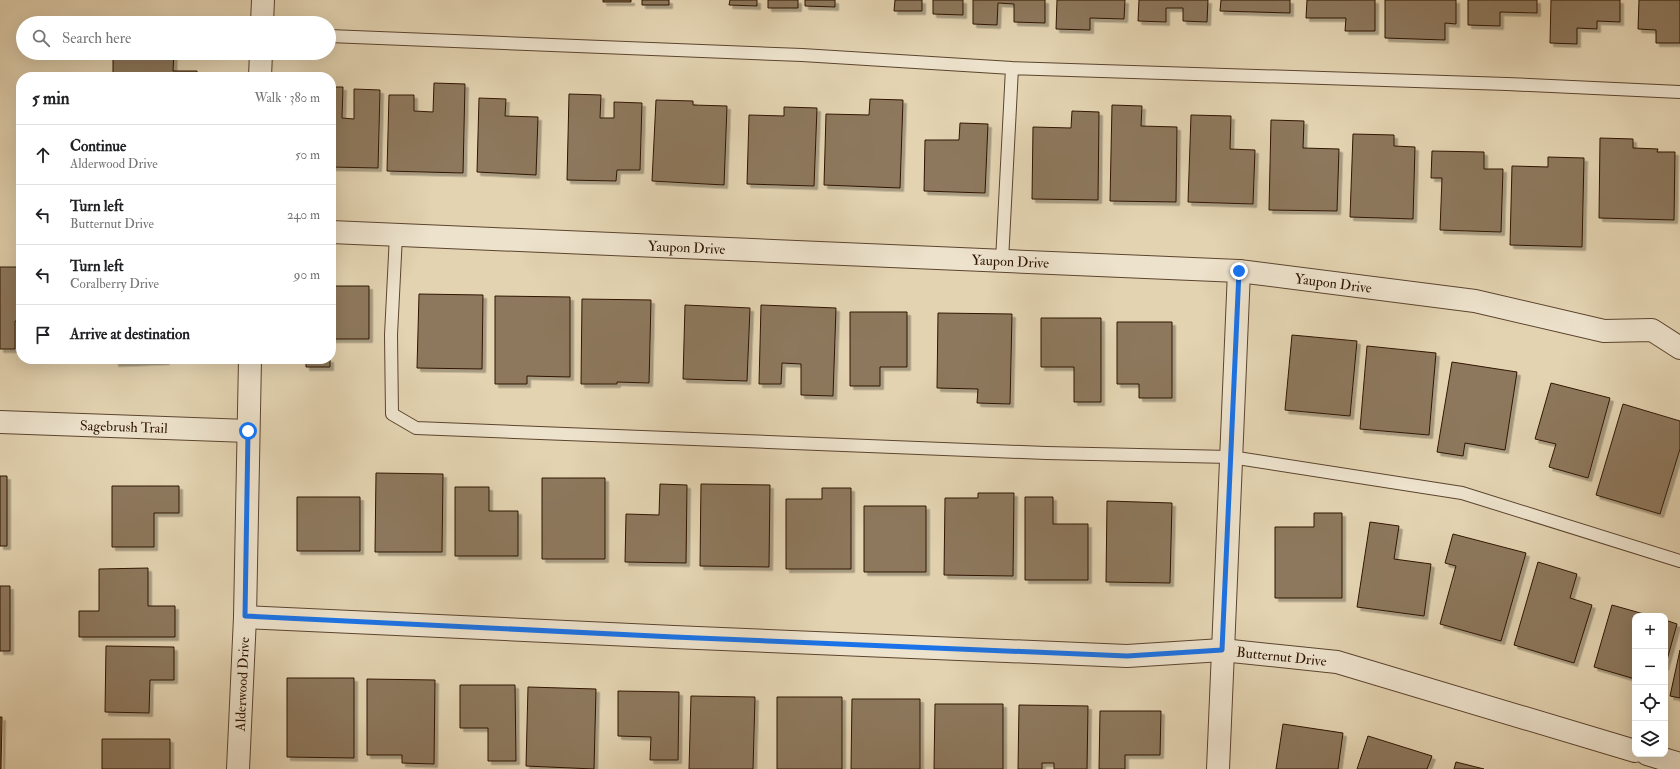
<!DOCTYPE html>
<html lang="en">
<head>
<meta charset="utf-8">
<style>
  body { margin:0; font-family:"IM FELL Double Pica",serif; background:#f6f6f6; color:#202124 }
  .controls { position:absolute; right:12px; bottom:12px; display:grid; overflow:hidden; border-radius:8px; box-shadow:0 4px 16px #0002 }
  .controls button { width:36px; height:36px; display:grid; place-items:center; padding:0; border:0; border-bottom:1px solid #e0e0e0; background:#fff; color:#202124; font:20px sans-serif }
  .stop { position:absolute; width:12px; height:12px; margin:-9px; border:3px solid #1a73e8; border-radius:50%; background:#fff }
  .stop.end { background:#1a73e8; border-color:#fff; box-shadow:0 1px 4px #0008 }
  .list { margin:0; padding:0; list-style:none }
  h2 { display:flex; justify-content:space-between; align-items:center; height:52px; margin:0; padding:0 16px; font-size:17px }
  h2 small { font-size:13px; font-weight:400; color:#757577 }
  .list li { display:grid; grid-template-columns:26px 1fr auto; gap:12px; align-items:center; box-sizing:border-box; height:60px; padding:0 16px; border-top:1px solid #e0e0e0 }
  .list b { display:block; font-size:15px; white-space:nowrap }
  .list p { margin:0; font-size:13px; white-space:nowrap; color:#757577 }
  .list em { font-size:13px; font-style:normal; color:#757577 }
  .icon { flex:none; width:22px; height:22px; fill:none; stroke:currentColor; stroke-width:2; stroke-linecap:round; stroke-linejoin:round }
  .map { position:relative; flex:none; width:1680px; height:769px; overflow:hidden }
  .search { position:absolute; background:#fff; box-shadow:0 4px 16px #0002; left:16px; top:16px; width:320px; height:44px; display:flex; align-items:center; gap:10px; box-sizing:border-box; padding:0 14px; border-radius:22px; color:#757577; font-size:15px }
  .panel { position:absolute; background:#fff; box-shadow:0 4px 16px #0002; left:16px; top:72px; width:320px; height:292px; border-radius:16px }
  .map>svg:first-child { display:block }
  .building { fill:#8d785d; stroke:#2f1502; filter:url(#shadow) }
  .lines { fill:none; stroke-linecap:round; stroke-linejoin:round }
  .lane-casing { stroke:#5c442e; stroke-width:14 }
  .street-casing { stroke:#5c442e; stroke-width:24 }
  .lane { stroke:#ede2cc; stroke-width:12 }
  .street { stroke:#ede2cc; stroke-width:22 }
  .route { stroke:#1a73e8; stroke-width:5 }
  .labels { text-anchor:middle; stroke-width:3; stroke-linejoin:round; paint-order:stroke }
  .street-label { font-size:14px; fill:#2f1502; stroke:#ede2cc }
</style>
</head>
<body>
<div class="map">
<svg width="1680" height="769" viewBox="0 0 1680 769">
  <defs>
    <filter id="shadow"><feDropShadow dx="3.5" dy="3.5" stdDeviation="0" flood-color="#0004"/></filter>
  </defs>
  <rect width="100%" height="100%" fill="#e3d3b1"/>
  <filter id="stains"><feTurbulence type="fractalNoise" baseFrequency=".005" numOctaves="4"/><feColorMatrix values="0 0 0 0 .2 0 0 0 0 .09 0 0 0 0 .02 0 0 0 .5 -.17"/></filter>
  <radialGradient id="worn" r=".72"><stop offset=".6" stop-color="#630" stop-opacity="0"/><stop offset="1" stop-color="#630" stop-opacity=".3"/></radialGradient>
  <path class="building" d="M 603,0 L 631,0 L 631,2 L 603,2 Z
    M 642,0 L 669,0 L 669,5 L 642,5 Z
    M 730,0 L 757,0 L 757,6 L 729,5 Z
    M 768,0 L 798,0 L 798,8 L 768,8 Z
    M 805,0 L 835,0 L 835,7 L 805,6 Z
    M 895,0 L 922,0 L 922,11 L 894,11 Z
    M 933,0 L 963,0 L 963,15 L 933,14 Z
    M 973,0 L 1045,0 L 1045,23 L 1014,22 L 1014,4 L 998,3 L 997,25 L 973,24 Z
    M 1057,0 L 1125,0 L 1124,19 L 1090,18 L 1090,30 L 1056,29 Z
    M 1139,0 L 1208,0 L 1207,22 L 1183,21 L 1183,8 L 1166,8 L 1166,22 L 1138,21 Z
    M 1221,0 L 1290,0 L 1290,13 L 1220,11 Z
    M 1307,0 L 1375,0 L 1375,31 L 1345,31 L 1346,18 L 1306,18 Z
    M 1385,0 L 1456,0 L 1456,24 L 1445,23 L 1445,40 L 1385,38 Z
    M 1468,0 L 1537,0 L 1537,13 L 1500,12 L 1500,26 L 1468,25 Z
    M 1551,0 L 1620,0 L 1620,22 L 1597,21 L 1597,29 L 1577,28 L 1577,44 L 1550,43 Z
    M 1639,0 L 1680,0 L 1680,43 L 1656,43 L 1656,30 L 1638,29 Z
    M 130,53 L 174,53 L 173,71 L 197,71 L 197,77 L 113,77 L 113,59 L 130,59 Z
    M 434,83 L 465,84 L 463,173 L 387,171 L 389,95 L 414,95 L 414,111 L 433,112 Z
    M 331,87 L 343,87 L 342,118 L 354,119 L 354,89 L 380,90 L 378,168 L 331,167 Z
    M 569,94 L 601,95 L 600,118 L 614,118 L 614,102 L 642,103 L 640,170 L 617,170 L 616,181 L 567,180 Z
    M 479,98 L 506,99 L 505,116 L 538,117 L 536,175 L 477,172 Z
    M 870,99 L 903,100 L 900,188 L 824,185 L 826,114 L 869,115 Z
    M 656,100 L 693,101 L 693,105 L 727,106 L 724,185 L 652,181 Z
    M 1112,105 L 1142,106 L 1141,126 L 1177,127 L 1176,202 L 1110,201 Z
    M 784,107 L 817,108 L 814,186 L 747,184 L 749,115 L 784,116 Z
    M 1072,111 L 1099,112 L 1098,200 L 1032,199 L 1033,127 L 1071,128 Z
    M 1191,115 L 1231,116 L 1230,149 L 1255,150 L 1253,204 L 1188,202 Z
    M 1271,120 L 1304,121 L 1303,148 L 1339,149 L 1337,211 L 1269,210 Z
    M 960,123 L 988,124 L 985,193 L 924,191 L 925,140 L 959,140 Z
    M 1353,134 L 1394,135 L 1394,146 L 1415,147 L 1413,219 L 1350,217 Z
    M 1600,138 L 1633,139 L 1633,148 L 1658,149 L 1657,152 L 1675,152 L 1674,220 L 1599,218 Z
    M 1432,151 L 1484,152 L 1484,169 L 1503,169 L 1501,232 L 1440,230 L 1442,178 L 1431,178 Z
    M 1548,157 L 1584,158 L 1582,247 L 1510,245 L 1512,166 L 1548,167 Z
    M 0,267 L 21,267 L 21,321 L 15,321 L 15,349 L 0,349 Z
    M 331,286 L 369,286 L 369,339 L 331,339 Z
    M 419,294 L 483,295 L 482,369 L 417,368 Z
    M 495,296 L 570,297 L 570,377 L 527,376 L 527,384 L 495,384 Z
    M 582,299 L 651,300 L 649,383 L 617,382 L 617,384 L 581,384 Z
    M 685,305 L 750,308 L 747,381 L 683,379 Z
    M 761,305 L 836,308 L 833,396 L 801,395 L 801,364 L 782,363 L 781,384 L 759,384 Z
    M 850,312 L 907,312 L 907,367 L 880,367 L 880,386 L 850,386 Z
    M 938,313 L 1012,314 L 1010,404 L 977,403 L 978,389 L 937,388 Z
    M 1041,318 L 1101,318 L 1101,402 L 1074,402 L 1074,367 L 1041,367 Z
    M 1117,322 L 1172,322 L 1172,398 L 1139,398 L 1139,384 L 1117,384 Z
    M 1292,335 L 1357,341 L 1350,416 L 1285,410 Z
    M 1367,346 L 1436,353 L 1429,435 L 1360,429 Z
    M 115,359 L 166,359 L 166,361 L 115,363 Z
    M 306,359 L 330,359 L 330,367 L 306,367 Z
    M 1452,362 L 1517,372 L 1505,450 L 1465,443 L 1463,456 L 1437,452 Z
    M 1551,383 L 1610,398 L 1588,478 L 1549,467 L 1556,444 L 1535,439 Z
    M 1623,404 L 1680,421 L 1680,449 L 1660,514 L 1596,495 Z
    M 376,473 L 443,474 L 442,552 L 375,552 Z
    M 0,476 L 7,476 L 7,546 L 0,546 Z
    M 542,478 L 605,478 L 605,559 L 542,559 Z
    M 660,484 L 687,485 L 686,563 L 625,562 L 626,514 L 659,515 Z
    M 701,484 L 770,485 L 769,567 L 700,566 Z
    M 112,486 L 179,486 L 179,513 L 154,513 L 154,547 L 112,547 Z
    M 455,487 L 489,487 L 489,511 L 518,511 L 518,556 L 455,556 Z
    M 822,488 L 851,488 L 851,569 L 786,569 L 786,499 L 822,499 Z
    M 978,493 L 1014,493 L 1013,576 L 944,575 L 945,498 L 978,498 Z
    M 297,497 L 360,497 L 360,551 L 297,551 Z
    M 1025,497 L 1053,497 L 1053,524 L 1088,524 L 1088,580 L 1025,580 Z
    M 1107,501 L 1172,503 L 1170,583 L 1106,582 Z
    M 864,506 L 926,506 L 926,572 L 864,572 Z
    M 1314,513 L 1342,513 L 1342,598 L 1275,598 L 1275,527 L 1314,527 Z
    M 1370,522 L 1399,526 L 1394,559 L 1431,564 L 1424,616 L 1357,607 Z
    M 1453,534 L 1526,553 L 1501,641 L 1440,624 L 1456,566 L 1445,563 Z
    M 1538,562 L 1577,574 L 1570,598 L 1592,605 L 1574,663 L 1514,645 Z
    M 148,568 L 148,606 L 175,606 L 175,637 L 79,637 L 79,611 L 99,611 L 99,569 Z
    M 0,586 L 10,586 L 10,651 L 0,651 Z
    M 1612,605 L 1651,616 L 1635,616 L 1635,679 L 1594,667 Z
    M 1665,620 L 1677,624 L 1665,667 Z
    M 106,646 L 174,647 L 174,680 L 150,680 L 149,713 L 105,712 Z
    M 1680,650 L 1680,698 L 1670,696 Z
    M 287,678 L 354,678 L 354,758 L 287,757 Z
    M 367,679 L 435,680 L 434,764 L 402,763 L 402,755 L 367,755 Z
    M 460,685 L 515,685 L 516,761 L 488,761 L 488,728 L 460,728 Z
    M 528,687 L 596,689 L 594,769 L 526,766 Z
    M 618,691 L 679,692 L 678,760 L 650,760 L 651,737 L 618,736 Z
    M 691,696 L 755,697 L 753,769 L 689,769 Z
    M 777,697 L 842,697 L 842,769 L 777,769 Z
    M 852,699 L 920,699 L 920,769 L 851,769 Z
    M 935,704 L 1003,704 L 1003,769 L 934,769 Z
    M 1019,705 L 1088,706 L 1087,769 L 1054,769 L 1054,763 L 1042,763 L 1042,769 L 1018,769 Z
    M 1100,711 L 1161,711 L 1160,755 L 1125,755 L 1125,769 L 1099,769 Z
    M 0,717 L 2,717 L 1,769 L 0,769 Z
    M 1283,724 L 1343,733 L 1338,769 L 1276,769 Z
    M 1368,736 L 1432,756 L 1427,769 L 1357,769 Z
    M 102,739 L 170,739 L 170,769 L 102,769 Z
    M 1456,762 L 1484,769 L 1454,769 Z"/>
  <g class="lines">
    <g class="lane-casing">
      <path id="lane" d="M 329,36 L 802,55 L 1012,68 L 1507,84 L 1680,92
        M 396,235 L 391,335 L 392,414 L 416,428 L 1046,453 L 1231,457 L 1462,493 L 1680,561
        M 1002,261 L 1012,68"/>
    </g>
    <g class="street-casing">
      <g id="street">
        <path d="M 262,23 L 263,0"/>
        <path d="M 260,77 L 261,53"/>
        <path id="s1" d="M 331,232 L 1239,271 L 1475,301 L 1604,331 L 1652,330 L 1680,348"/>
        <path id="s2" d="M 0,422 L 248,431"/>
        <path id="s3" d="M 245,617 L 674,637 L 1127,656 L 1222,650 L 1337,662 L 1635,751"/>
        <path d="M 1647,754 L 1680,764"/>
        <path id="s4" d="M 238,769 L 245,617 L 250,359"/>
        <path d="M 1218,769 L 1239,271"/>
      </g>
    </g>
    <use href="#lane" class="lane"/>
    <use href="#street" class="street"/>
  </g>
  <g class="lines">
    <path class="route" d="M 248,431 L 245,616 L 674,637 L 1127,656 L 1222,650 L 1239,271"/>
  </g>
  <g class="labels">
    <g class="street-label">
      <text dy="5" stroke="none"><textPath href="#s1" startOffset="356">Yaupon Drive</textPath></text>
      <text dy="5" stroke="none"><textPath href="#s1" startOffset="680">Yaupon Drive</textPath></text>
      <text dy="5" stroke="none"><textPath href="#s1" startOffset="1004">Yaupon Drive</textPath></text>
      <text dy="5" stroke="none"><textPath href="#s2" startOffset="124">Sagebrush Trail</textPath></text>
      <text dy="5" stroke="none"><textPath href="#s3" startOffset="1038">Butternut Drive</textPath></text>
      <text dy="5" stroke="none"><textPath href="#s4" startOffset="85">Alderwood Drive</textPath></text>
    </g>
  </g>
  <rect width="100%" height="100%" filter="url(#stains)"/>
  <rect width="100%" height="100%" fill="url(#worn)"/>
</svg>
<div class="controls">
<button>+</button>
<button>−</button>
<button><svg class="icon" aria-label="locate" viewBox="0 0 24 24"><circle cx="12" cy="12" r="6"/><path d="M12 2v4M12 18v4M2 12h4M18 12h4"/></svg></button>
<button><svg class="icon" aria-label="layers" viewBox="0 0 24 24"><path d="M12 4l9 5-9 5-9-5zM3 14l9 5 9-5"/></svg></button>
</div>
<div class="stop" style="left:248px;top:431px"></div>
<div class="stop end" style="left:1239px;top:271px"></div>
<div class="search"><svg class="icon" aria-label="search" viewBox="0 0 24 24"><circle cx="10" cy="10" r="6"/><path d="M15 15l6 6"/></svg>Search here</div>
<section class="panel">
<h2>5 min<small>Walk · 380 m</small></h2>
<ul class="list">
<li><svg class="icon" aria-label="ahead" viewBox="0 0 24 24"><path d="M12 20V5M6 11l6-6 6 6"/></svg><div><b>Continue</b><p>Alderwood Drive</p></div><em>50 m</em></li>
<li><svg class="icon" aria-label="left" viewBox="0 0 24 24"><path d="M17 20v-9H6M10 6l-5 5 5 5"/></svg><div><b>Turn left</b><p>Butternut Drive</p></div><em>240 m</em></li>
<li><svg class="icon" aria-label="left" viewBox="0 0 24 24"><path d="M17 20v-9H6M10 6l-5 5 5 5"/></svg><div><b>Turn left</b><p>Coralberry Drive</p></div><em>90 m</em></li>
<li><svg class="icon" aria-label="arrive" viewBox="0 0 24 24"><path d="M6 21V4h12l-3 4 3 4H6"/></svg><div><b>Arrive at destination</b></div></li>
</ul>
</section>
</div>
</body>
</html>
